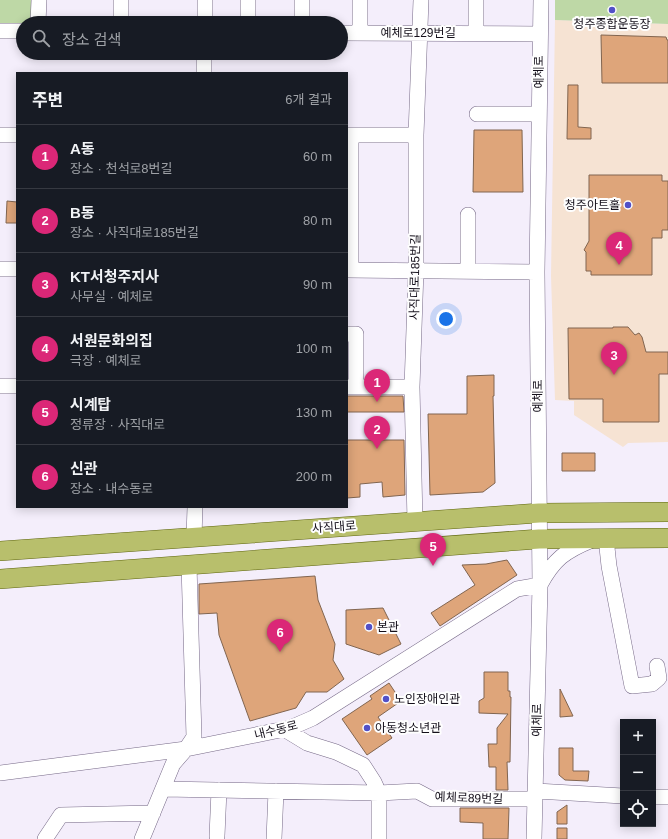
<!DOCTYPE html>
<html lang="ko">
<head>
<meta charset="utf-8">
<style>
  body { margin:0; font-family:Arial,"Noto Sans KR",sans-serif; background:#20242c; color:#f1f3f6 }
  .controls { position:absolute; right:12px; bottom:12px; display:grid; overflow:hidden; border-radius:0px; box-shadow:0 2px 10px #0003 }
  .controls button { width:36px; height:36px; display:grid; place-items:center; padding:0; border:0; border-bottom:1px solid #363941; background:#171b24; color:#f1f3f6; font:20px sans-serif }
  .you { position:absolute; left:446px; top:319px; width:14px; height:14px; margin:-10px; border:3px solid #fff; border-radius:50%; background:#1a73e8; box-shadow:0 0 0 6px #1a73e833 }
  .badge { display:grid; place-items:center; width:26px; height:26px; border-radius:50%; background:#db2777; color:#fff; font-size:13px; font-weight:700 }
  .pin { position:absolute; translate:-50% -33px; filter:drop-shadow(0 1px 2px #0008) }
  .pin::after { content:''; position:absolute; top:21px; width:14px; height:12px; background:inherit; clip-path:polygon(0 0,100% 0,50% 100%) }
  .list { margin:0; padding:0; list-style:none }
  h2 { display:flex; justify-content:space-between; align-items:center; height:52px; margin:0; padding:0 16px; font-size:17px }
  h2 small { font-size:13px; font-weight:400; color:#9ea1a6 }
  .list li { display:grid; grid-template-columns:26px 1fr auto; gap:12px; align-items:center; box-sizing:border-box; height:64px; padding:0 16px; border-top:1px solid #363941 }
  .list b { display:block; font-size:15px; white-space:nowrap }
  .list p { margin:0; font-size:13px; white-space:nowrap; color:#9ea1a6 }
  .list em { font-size:13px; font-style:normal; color:#9ea1a6 }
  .icon { flex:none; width:22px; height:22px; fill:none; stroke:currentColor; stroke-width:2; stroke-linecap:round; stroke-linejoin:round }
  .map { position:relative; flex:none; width:668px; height:839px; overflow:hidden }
  .search { position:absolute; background:#171b24; box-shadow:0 2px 10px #0003; left:16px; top:16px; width:332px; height:44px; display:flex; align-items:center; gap:10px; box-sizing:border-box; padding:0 14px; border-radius:22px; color:#9ea1a6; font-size:15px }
  .panel { position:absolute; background:#171b24; box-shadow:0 2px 10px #0003; left:16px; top:72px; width:332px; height:436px; border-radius:0px }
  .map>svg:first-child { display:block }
  .commercial { fill:#f6e3d3 }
  .green { fill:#bed8a6 }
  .building { fill:#dea57a; stroke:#816550 }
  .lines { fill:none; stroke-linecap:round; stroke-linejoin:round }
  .minor-casing { stroke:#766987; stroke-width:16 }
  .major-casing { stroke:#5f6610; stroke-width:20 }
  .minor { stroke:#fff; stroke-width:15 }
  .major { stroke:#b8bf6c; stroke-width:19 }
  .poi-dot { fill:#5250c7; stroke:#fefefe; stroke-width:1.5 }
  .labels { text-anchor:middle; stroke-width:4; stroke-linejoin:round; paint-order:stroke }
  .poi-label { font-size:12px; fill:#140f1a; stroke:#fefefe; text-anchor:start }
  .street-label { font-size:12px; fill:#140f1a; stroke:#fefefe }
</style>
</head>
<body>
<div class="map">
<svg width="668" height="839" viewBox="0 0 668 839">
  <rect width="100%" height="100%" fill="#f4eefb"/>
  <path class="commercial" d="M 555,20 L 668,24 L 668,442 L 628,443 L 623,447 L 574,415 L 574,401 L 555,400 L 551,276 Z"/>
  <path class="green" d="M 0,0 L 35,0 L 34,14 L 30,23 L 0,24 Z
    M 555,0 L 668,0 L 668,24 L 555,20 Z"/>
  <path class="building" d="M 601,35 L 666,37 L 667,40 L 668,40 L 668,83 L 602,83 Z
    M 568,85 L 578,85 L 578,127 L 591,128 L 591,139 L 567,139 Z
    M 474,130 L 522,130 L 523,192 L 473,192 Z
    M 589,175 L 662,175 L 662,181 L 668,181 L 668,230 L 662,230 L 662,238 L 652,238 L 652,275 L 591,275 L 591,271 L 586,271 L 586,252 L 584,250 L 589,241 Z
    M 7,201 L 17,202 L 17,223 L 6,223 Z
    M 613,327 L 628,327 L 635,335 L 639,333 L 642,337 L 646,352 L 668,352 L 668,374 L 659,374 L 659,422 L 603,422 L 603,399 L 569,399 L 568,328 L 613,328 Z
    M 494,375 L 494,396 L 493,396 L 495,483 L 483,492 L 430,495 L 428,414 L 467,414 L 467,376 Z
    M 347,396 L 403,396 L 404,412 L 347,412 Z
    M 347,440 L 404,440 L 405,495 L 383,497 L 382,482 L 360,484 L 360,497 L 347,498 Z
    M 562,453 L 595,453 L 595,471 L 562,471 Z
    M 507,560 L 517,575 L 440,626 L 431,613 L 475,585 L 462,565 L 486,564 Z
    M 315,576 L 318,600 L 335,644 L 333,660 L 344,679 L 327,692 L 306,692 L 296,708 L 250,721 L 219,635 L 217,613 L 199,614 L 199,584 Z
    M 383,608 L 401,644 L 379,655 L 346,644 L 346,610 Z
    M 484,672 L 508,672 L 508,691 L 510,691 L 510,697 L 511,697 L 510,762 L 507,762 L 508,790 L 496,790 L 496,767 L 489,767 L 488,744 L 497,744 L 497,728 L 508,714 L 479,713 L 479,701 L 484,698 Z
    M 389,683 L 401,701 L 378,717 L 392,738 L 367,755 L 342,719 L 372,699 L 370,696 Z
    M 560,689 L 573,716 L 560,717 Z
    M 559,748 L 573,748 L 573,771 L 589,771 L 588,781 L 565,780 L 559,775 Z
    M 567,805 L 567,824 L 557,824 L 557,812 Z
    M 460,808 L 509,808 L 508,839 L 483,839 L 483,823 L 460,822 Z
    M 557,828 L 567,828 L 567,839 L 557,839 Z"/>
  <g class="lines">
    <g class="minor-casing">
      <path id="minor" d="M 38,23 L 39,0
        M 121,23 L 121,0
        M 205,23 L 205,0
        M 248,23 L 248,0
        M 302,23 L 302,0
        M 0,31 L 23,31
        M 341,33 L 540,34
        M 360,33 L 360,0
        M 476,33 L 476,0
        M 204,73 L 204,53
        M 477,114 L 539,114
        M 0,135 L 17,135
        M 347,135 L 416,135
        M 0,269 L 17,269
        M 347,270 L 537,272
        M 351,270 L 351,135
        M 468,271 L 468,215
        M 347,334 L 356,334 L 356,387
        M 0,386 L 17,386
        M 347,387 L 412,387
        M 415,522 L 412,387 L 416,270 L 416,135 L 421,0
        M 194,537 L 195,507
        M 606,538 L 609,566 L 632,686 L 652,684 L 659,678 L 657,666
        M 540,585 C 554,559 565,551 592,540
        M 284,729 L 307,743 L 336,752 L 363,765 L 374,782 L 379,793 L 417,791 L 432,799 L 535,799
        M 0,773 L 186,749 L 290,728 L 313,718 L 517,589 L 540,585
        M 164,789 L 379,793 L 379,839
        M 536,791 L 623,796
        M 653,797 L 668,797
        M 217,836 L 219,790
        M 45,839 L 61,815 L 153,813
        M 142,839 L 173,764 L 186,749 L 194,737 L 189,565
        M 274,839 L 276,791
        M 534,839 L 540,585 L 537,272 L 541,0"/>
    </g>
    <g class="major-casing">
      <path id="major" d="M 0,551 L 539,513 L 668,512
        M 0,579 L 539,539 L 668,538"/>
    </g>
    <use href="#minor" class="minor"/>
    <use href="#major" class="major"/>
  </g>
  <g class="poi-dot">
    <circle cx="612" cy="10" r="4"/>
    <circle cx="628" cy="205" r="4"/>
    <circle cx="369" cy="627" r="4"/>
    <circle cx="386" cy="699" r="4"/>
    <circle cx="367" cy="728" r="4"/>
  </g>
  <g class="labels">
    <g class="poi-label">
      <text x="612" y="28" text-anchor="middle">청주종합운동장</text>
      <text x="620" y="209" text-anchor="end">청주아트홀</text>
      <text x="377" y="631">본관</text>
      <text x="394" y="703">노인장애인관</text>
      <text x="375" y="732">아동청소년관</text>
    </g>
    <g class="street-label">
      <text x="418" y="37">예체로129번길</text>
      <text transform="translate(539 72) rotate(-90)" y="4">예체로</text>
      <text transform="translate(415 277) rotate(-89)" y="4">사직대로185번길</text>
      <text transform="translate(538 396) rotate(-90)" y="4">예체로</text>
      <text transform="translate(334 527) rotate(-4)" y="4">사직대로</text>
      <text transform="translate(537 720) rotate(-89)" y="4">예체로</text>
      <text transform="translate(276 730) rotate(-14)" y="4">내수동로</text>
      <text transform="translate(469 798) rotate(2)" y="4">예체로89번길</text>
    </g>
  </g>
</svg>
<div class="controls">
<button>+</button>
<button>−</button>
<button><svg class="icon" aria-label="locate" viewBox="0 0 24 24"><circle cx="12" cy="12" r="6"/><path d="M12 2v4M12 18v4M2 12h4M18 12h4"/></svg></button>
</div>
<div class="you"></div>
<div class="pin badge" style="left:377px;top:402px">1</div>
<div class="pin badge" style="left:377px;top:449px">2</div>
<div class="pin badge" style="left:614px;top:375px">3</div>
<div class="pin badge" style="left:619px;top:265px">4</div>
<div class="pin badge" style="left:433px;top:566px">5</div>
<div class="pin badge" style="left:280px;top:652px">6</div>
<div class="search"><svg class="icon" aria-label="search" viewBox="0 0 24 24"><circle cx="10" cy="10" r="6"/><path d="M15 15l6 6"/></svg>장소 검색</div>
<section class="panel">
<h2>주변<small>6개 결과</small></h2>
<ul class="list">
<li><span class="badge">1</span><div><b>A동</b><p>장소 · 천석로8번길</p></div><em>60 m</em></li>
<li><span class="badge">2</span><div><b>B동</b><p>장소 · 사직대로185번길</p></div><em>80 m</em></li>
<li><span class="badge">3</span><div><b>KT서청주지사</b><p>사무실 · 예체로</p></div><em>90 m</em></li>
<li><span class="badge">4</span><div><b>서원문화의집</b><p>극장 · 예체로</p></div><em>100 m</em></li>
<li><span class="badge">5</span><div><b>시계탑</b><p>정류장 · 사직대로</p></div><em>130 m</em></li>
<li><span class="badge">6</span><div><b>신관</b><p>장소 · 내수동로</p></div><em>200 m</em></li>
</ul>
</section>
</div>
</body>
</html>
